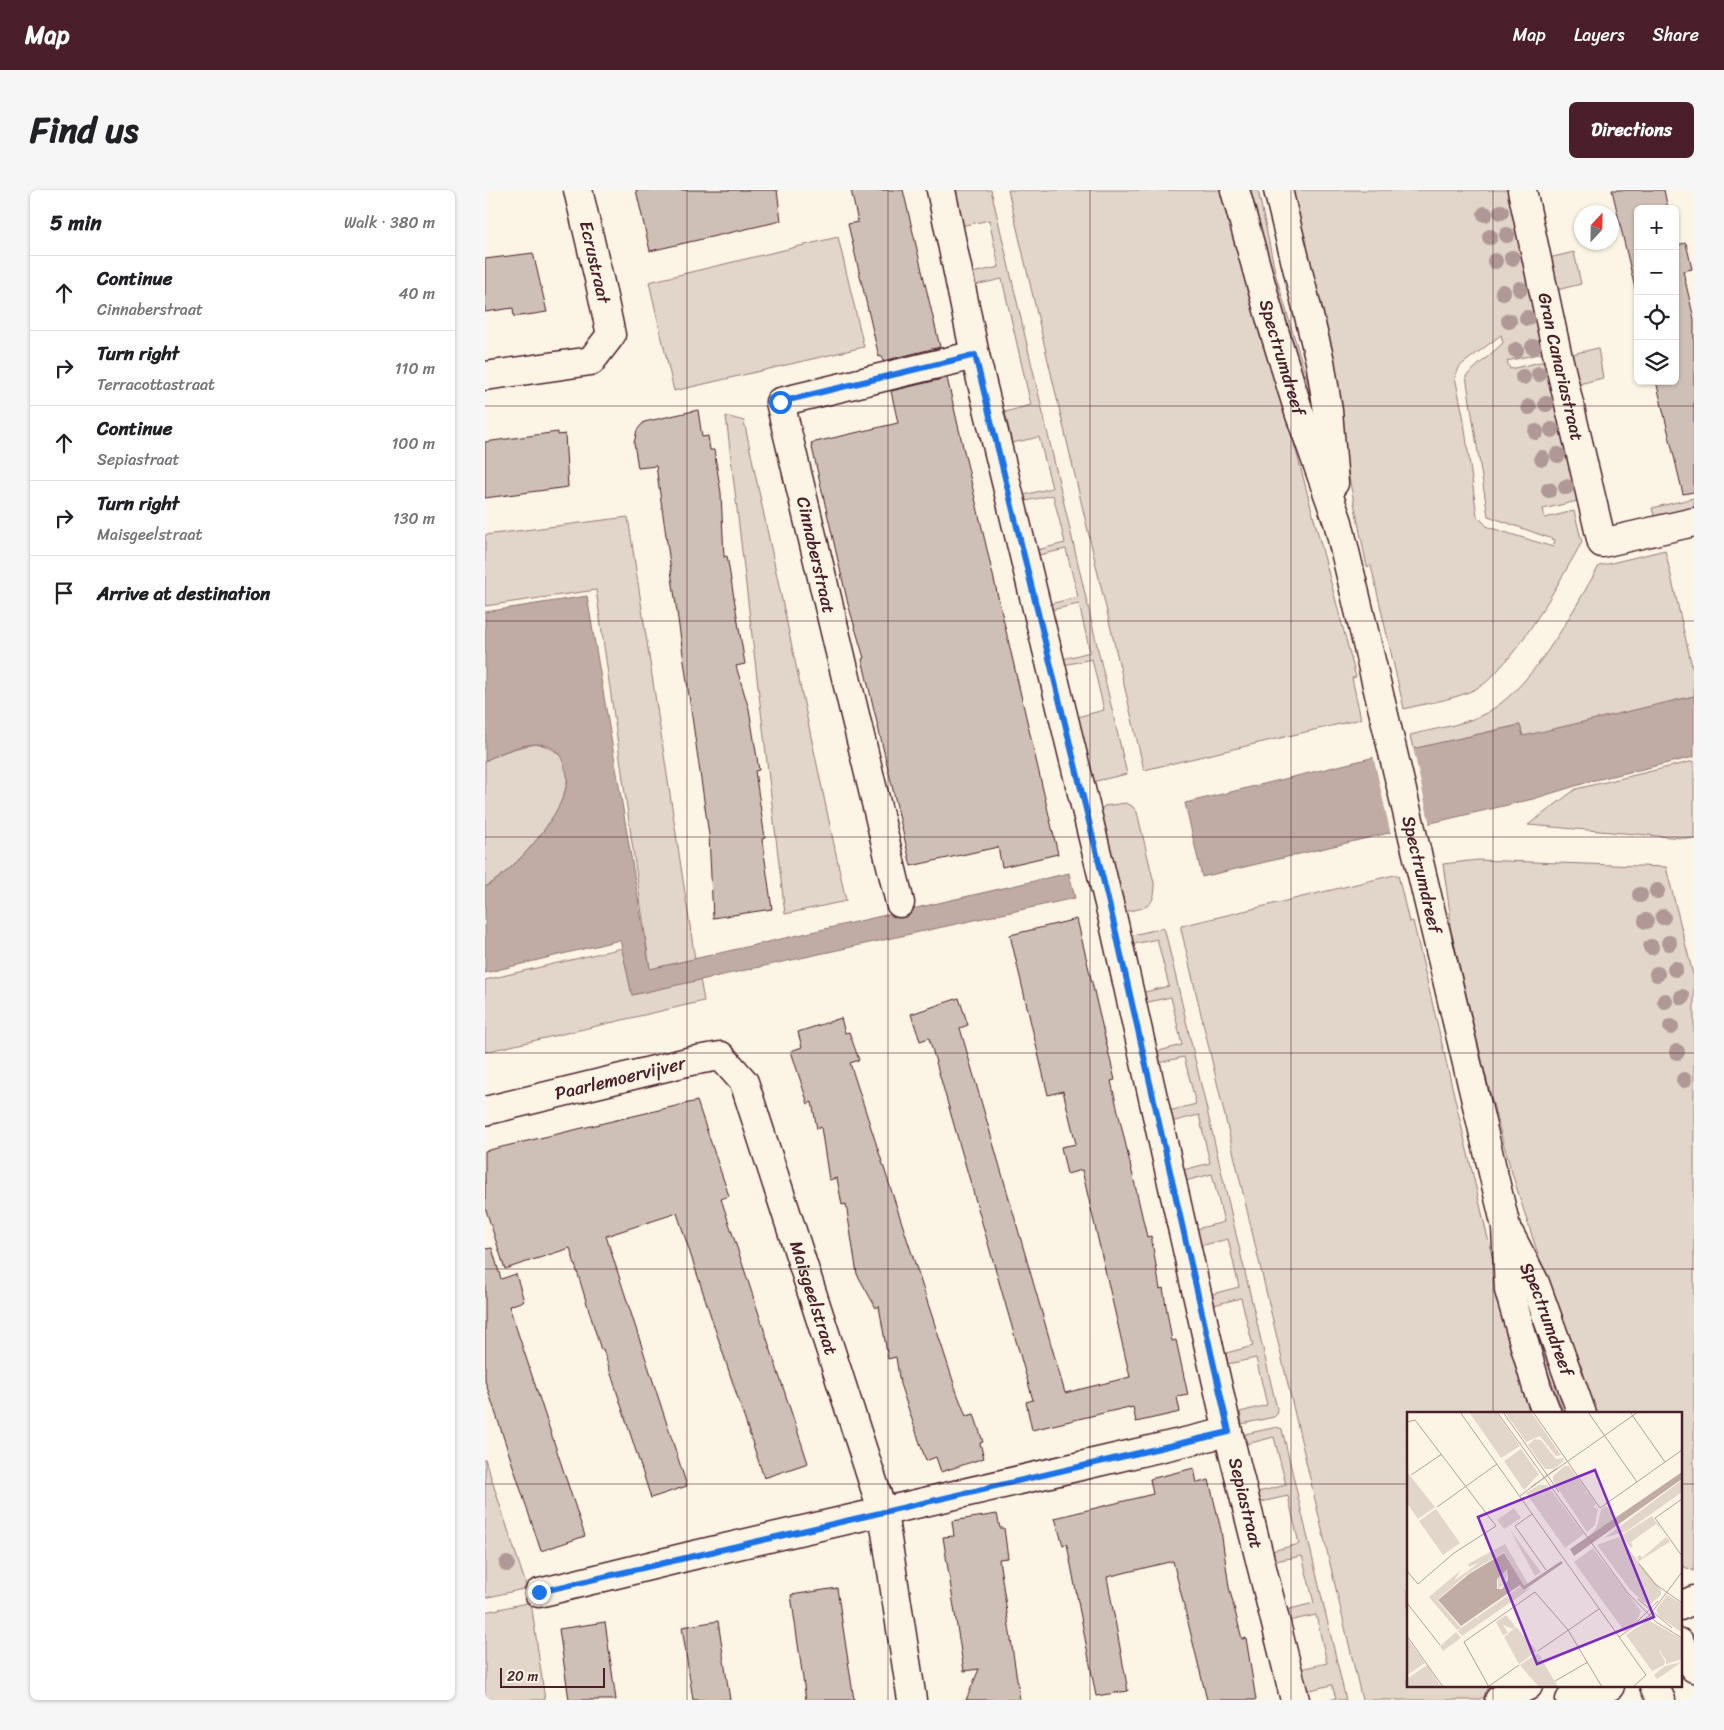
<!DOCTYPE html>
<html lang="en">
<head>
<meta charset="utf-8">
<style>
  body { margin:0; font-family:Sriracha,sans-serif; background:#f6f6f6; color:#202124 }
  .controls { position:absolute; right:15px; top:15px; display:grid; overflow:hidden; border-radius:8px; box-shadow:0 1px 4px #0004 }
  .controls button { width:45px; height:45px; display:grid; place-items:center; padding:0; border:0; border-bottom:1px solid #e0e0e0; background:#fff; color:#202124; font:25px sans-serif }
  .compass { position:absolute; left:1089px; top:15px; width:45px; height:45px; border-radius:50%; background:#fff; box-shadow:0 1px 4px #0004; rotate:22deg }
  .scale { position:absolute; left:15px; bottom:12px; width:105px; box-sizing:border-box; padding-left:5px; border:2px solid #4a1f2b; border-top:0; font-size:14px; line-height:18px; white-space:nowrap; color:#4a1f2b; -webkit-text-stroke:4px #fcf5e5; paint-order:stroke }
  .stop { position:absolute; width:15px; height:15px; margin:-11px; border:4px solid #1a73e8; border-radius:50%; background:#fff }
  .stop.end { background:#1a73e8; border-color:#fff; box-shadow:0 1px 5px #0008 }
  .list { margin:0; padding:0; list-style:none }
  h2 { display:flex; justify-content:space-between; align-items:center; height:65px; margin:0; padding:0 20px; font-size:21px }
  h2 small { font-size:16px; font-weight:400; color:#757577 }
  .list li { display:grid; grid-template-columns:32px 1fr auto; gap:15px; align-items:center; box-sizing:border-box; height:75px; padding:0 20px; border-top:1px solid #e0e0e0 }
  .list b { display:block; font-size:19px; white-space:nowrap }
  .list p { margin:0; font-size:16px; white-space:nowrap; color:#757577 }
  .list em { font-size:16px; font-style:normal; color:#757577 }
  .icon { flex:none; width:28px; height:28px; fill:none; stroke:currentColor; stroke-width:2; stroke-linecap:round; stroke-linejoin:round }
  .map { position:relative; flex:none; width:1209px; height:1510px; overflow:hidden; border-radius:8px }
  header { display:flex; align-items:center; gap:30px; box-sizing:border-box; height:70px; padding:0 25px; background:#4a1f2b; color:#fff }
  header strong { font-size:24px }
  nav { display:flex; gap:28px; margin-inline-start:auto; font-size:18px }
  .intro { display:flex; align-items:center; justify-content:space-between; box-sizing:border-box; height:120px; padding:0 30px }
  h1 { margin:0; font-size:35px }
  .button { padding:12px 22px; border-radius:8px; background:#4a1f2b; color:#fff; font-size:18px; font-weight:700 }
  main { display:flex; gap:30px; padding:0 30px }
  aside { flex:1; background:#fff; border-radius:8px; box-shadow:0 1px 4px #0004 }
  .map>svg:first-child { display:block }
  .green { fill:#e2d5ca; stroke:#967a7a; fill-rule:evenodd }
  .water { fill:#c0aca5; stroke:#917474 }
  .pier { fill:#fcf5e5 }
  .building { fill:#cfc0b7; stroke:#4a1f2b }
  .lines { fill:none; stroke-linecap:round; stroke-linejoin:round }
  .minor-casing { stroke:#4a1f2b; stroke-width:31 }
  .secondary-casing { stroke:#4a1f2b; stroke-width:31 }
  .minor { stroke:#fcf5e5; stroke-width:28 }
  .secondary { stroke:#fcf5e5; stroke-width:28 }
  .tree { fill:#af9895 }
  .route { stroke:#1a73e8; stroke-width:6 }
  .grid { fill:none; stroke:#4a1f2b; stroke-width:1; stroke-opacity:0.55 }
  .labels { text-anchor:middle; stroke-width:4; stroke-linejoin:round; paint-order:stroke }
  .street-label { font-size:18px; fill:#4a1f2b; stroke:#fcf5e5 }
  .inset-road { fill:none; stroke:#b59f9b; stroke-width:1 }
  .view { fill:#7b2cbf; fill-opacity:0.15; stroke:#7b2cbf; stroke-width:2.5 }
  .inset-edge { fill:none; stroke:#4a1f2b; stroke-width:2.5 }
</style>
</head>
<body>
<header>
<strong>Map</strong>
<nav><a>Map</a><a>Layers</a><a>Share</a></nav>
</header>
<div class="intro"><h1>Find us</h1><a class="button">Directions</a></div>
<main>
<aside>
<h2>5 min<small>Walk · 380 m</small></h2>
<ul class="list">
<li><svg class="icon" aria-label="ahead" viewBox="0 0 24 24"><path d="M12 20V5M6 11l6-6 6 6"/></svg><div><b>Continue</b><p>Cinnaberstraat</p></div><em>40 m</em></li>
<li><svg class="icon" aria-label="right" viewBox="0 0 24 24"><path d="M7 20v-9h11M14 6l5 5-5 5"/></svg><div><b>Turn right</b><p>Terracottastraat</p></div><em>110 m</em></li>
<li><svg class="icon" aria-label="ahead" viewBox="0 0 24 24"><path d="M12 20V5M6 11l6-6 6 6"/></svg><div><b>Continue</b><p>Sepiastraat</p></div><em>100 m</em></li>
<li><svg class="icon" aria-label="right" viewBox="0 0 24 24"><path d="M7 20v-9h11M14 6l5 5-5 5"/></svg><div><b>Turn right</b><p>Maisgeelstraat</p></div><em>130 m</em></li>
<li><svg class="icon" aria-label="arrive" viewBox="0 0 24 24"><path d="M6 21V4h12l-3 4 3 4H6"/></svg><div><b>Arrive at destination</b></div></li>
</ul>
</aside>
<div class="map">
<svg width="1209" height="1510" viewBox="0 0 1209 1510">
  <rect width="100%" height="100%" fill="#fcf5e5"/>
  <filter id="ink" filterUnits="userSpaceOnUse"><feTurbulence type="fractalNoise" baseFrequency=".02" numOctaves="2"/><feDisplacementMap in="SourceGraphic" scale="10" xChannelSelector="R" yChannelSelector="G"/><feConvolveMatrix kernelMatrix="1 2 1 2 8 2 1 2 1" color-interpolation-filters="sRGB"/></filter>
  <g filter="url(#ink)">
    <path class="green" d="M 468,0 L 506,0 L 642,584 L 607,592 L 592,527 L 619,520 L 607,469 L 579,475 L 578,469 L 605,462 L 594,414 L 566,420 L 565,414 L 593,407 L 581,359 L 554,365 L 552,360 L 580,353 L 568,305 L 541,311 L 539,305 L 567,298 L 554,247 L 527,253 L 520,222 L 546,215 L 517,89 L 490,95 L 487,83 L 514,77 L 504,30 L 476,36 Z
      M 523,0 L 742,0 L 871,487 L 867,488 L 876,529 L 659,580 Z
      M 760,0 L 773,0 L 791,86 L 838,243 L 833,269 Z
      M 806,0 L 1024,0 L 1062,162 L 1022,171 L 1025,179 L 1064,170 L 1097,310 L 1058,319 L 1060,328 L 1089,321 L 1097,352 C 1074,392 1052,433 1023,469 C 1015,477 1008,487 999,494 C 977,509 945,512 919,519 L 886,376 L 882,377 ZM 1016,145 L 1018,153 L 981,186 L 1003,326 L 1070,350 L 1068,357 L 1003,337 L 992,326 L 978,225 L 970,187 L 975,176 Z
      M 353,47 L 379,157 L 189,201 L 164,92 Z
      M 1089,62 L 1096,94 L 1072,100 L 1064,68 Z
      M 1113,158 L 1118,188 L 1094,194 L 1087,164 Z
      M 241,226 L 259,231 L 361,711 L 300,724 Z
      M 1209,308 L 1209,319 L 1170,329 L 1167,318 Z
      M 143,327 L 210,769 L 165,779 L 111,400 L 0,416 L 0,345 Z
      M 1180,360 L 1209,485 L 1209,506 L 1038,547 L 1034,535 L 928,559 L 925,545 C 948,539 973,536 995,526 C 1044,505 1088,421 1114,376 Z
      M 54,554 C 129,575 35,678 0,697 L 0,571 C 17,562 34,556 54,554 Z
      M 1209,571 L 1209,649 L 1043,635 L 1091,599 Z
      M 641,613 L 647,616 L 652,622 L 670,697 C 669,720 657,718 638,722 L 614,623 L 619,616 Z
      M 993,670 L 1181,677 L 1209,788 L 1209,1381 L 1195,1375 L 1195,1224 L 1111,1224 C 1080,1145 1052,1064 1027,983 C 1003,902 985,819 965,736 L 965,723 L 958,674 Z
      M 909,685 L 913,685 L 924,732 L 928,731 L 1013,1091 L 1047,1224 L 923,1224 L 923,1496 L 1025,1496 L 992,1510 L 877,1510 L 696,739 L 696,736 Z
      M 678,738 L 680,741 L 793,1223 L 789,1227 L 757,1234 L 755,1222 L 782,1215 L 771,1168 L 743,1174 L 741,1163 L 768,1156 L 756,1108 L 729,1115 L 727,1104 L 754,1097 L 743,1049 L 715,1056 L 711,1039 L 739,1032 L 727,984 L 700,991 L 698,980 L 725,973 L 714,925 L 686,932 L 684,921 L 711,914 L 699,867 L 673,873 L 670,862 L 697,855 L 686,807 L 659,813 L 656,803 L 684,796 L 672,749 L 645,755 L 643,746 Z
      M 137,758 L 147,805 L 215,789 L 219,811 L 0,862 L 0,790 Z
      M 1042,1089 L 1093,1224 L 1079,1224 L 1036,1112 Z
      M 792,1237 L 797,1239 L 861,1510 L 845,1510 L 851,1508 L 847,1495 L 820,1501 L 815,1479 L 842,1473 L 831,1425 L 804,1431 L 801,1420 L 829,1413 L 817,1366 L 790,1371 L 787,1361 L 814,1354 L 803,1306 L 776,1312 L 773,1302 L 801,1295 L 789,1247 L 762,1254 L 760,1244 Z
      M 0,1269 L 42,1398 L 0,1408 Z
      M 46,1412 L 60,1510 L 0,1510 L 0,1422 Z"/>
    <path class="water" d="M 102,406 L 165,779 L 584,683 L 590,708 L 147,805 L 135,750 L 0,783 L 0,697 C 31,680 75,628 82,594 C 84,588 81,581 79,575 C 69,538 22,559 0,571 L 0,422 Z
      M 1209,506 L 1209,567 L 1110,590 L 1048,609 L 717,687 L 700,613 L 886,568 L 1035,535 L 1038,546 Z"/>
    <path class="pier" d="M 928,557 L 945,636 L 906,645 L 888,565 Z"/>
    <path class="building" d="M 151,0 L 292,0 L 296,31 L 165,61 Z
      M 366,0 L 418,0 L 455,157 L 398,171 L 397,166 L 394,167 L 363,34 L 373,32 Z
      M 1127,0 L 1179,0 L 1183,19 L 1153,19 L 1153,111 Z
      M 1190,49 L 1192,55 L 1201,53 L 1207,79 L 1198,81 L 1209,129 L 1209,302 L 1198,304 L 1171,191 L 1190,191 Z
      M 48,63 L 62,122 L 29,127 L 28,118 L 0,122 L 0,69 Z
      M 462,188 L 573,664 L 517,677 L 513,657 L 426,676 L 377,469 L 379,468 L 363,414 L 326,253 L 413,233 L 406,201 Z
      M 213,220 L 217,247 L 223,246 L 225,260 L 229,260 L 236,303 L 239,367 L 242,366 L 260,474 L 251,476 L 264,519 L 274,580 L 270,581 L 280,648 L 277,649 L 287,719 L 228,728 L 224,645 L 171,276 L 153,278 L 149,253 L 152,240 L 159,232 Z
      M 73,242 L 73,245 L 80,244 L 83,297 L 0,308 L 0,252 Z
      M 592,729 L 630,890 L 626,891 L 662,1047 L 666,1046 L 675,1099 L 678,1098 L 687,1151 L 691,1150 L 703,1205 L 692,1207 L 695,1222 L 651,1232 L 648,1217 L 644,1218 L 644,1217 L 547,1240 L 541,1212 L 548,1210 L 444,848 L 435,851 L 426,824 L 474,808 L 483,835 L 475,838 L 580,1203 L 645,1187 L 597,980 L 582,984 L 576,957 L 591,954 L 578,901 L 563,905 L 525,745 Z
      M 356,828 L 360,843 L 364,842 L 374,870 L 365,873 L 472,1203 L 481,1226 L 489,1224 L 498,1252 L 495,1253 L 499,1268 L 456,1282 L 451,1267 L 441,1271 L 415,1194 L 411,1167 L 403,1169 L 394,1116 L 391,1118 L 372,1084 L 361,1014 L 357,1015 L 352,988 L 344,990 L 336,937 L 332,939 L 327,912 L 323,914 L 306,861 L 317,857 L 313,842 Z
      M 212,911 L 244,1006 L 236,1009 L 323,1273 L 279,1288 L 192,1023 L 121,1046 L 202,1296 L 166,1308 L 118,1159 L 116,1160 L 85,1058 L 20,1079 L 0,1017 L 0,961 Z
      M 7,1058 L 16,1089 L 31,1084 L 39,1111 L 24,1116 L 100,1346 L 56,1361 L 0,1191 L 0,1059 Z
      M 709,1278 L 712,1293 L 724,1290 L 736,1340 L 744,1397 L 757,1449 L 761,1448 L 771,1510 L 722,1510 L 688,1371 L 622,1387 L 643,1501 L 611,1506 L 582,1354 L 578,1355 L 570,1328 L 668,1304 L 665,1289 Z
      M 512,1324 L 515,1338 L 519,1338 L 523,1368 L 514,1369 L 535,1510 L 481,1510 L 494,1479 L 479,1481 L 458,1347 L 469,1346 L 467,1331 Z
      M 352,1398 L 369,1510 L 321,1510 L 306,1405 Z
      M 233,1431 L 245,1510 L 208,1510 L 197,1437 Z
      M 120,1432 L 131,1510 L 84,1510 L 74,1439 Z"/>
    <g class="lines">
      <g class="minor-casing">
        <g id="minor">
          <path id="s1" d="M 456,0 L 490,165 L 629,734 L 743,1242 L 810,1510"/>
          <path id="s2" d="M 1037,0 L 1072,163 L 1117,353 L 1209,332"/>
          <path d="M 0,186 L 106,171 L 126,145 L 115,93 L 93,0"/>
          <path d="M 415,713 L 295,212 L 490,165"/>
          <path id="s3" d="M 0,921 L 206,871 L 236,866 L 259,892 L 398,1323 L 427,1510"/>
          <path d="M 54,1403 L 205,1366 L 743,1242"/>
          <path d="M 1195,1416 L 1209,1410"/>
          <path d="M 1014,1510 L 1043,1496"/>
          <path d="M 1085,1510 L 1125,1496"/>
        </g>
      </g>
      <g class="secondary-casing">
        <g id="secondary">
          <path id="s4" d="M 750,0 L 787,134 L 814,222 L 853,332 L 1021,1037 L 1024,1100 L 1052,1198 L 1062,1224"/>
          <path d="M 793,0 L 835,171 L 843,221 L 849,293"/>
          <path id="s5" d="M 1025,1045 L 1050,1093 L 1097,1224"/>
          <path d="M 1195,1453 L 1209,1478"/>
          <path d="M 1169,1496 L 1176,1510"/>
        </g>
      </g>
      <use href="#minor" class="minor"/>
      <use href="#secondary" class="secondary"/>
    </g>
    <g class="tree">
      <circle cx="1016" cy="22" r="8"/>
      <circle cx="1000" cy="24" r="8"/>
      <circle cx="1022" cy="45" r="8"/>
      <circle cx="1005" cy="47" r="8"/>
      <circle cx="1027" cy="68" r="8"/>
      <circle cx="1010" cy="71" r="8"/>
      <circle cx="1035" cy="99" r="8"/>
      <circle cx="1018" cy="102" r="8"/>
      <circle cx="1042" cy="128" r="8"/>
      <circle cx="1024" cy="131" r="8"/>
      <circle cx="1048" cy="157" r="8"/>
      <circle cx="1031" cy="160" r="8"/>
      <circle cx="1054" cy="184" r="8"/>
      <circle cx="1038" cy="187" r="8"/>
      <circle cx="1061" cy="214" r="8"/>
      <circle cx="1044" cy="217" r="8"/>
      <circle cx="1067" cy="240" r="8"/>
      <circle cx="1051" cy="242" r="8"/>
      <circle cx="1073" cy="265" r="8"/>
      <circle cx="1057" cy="268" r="8"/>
      <circle cx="1081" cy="297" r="8"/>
      <circle cx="1064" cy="300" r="8"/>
      <circle cx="1172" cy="701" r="8"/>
      <circle cx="1155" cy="705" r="8"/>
      <circle cx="1178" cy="727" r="8"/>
      <circle cx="1161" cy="731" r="8"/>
      <circle cx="1184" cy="753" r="8"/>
      <circle cx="1166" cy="757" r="8"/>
      <circle cx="1190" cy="779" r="8"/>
      <circle cx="1172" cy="784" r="8"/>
      <circle cx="1197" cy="807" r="8"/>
      <circle cx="1180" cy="811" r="8"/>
      <circle cx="1186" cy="837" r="8"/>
      <circle cx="1192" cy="862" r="8"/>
      <circle cx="1199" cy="890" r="8"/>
      <circle cx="22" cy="1374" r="8"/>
    </g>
  </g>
  <g class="lines" filter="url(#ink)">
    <path class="route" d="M 54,1402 L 744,1242 L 629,734 L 490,165 L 295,212"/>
  </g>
  <path class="grid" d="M 202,0 L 202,1510M 403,0 L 403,1510M 605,0 L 605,1510M 806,0 L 806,1510M 1008,0 L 1008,1224M 0,216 L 1209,216M 0,431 L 1209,431M 0,647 L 1209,647M 0,863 L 1209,863M 0,1079 L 1209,1079M 0,1294 L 923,1294M 1195,1294 L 1209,1294M 1008,1496 L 1008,1510"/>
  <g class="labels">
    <g class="street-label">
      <text transform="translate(110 72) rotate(77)" y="6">Ecrustraat</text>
      <text dy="6" stroke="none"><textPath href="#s4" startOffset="174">Spectrumdreef</textPath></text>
      <text dy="6" stroke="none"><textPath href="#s2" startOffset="181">Gran Canariastraat</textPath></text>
      <text transform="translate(331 365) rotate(77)" y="6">Cinnaberstraat</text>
      <text dy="6" stroke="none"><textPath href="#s4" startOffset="710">Spectrumdreef</textPath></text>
      <text dy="6" stroke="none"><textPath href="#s3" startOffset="139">Paarlemoervijver</textPath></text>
      <text dy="6" stroke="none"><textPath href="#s3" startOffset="504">Maisgeelstraat</textPath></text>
      <text dy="6" stroke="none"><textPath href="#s5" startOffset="92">Spectrumdreef</textPath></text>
      <text dy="6" stroke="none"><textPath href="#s1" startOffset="1348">Sepiastraat</textPath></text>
    </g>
  </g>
  <g transform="translate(922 1222)">
    <rect width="275" height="275" fill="#fcf5e5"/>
    <path d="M 62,0 L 89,0 L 113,34 L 94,46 ZM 98,0 L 124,0 L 154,43 L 149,44 L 133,24 L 119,30 ZM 128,27 L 134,28 L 149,47 L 157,46 L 156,50 L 146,57 L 138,57 L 121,33 ZM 114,37 L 132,62 L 117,78 L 97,49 ZM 158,54 L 162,54 L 180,79 L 177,82 L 181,80 L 189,92 L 186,95 L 191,97 L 188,113 L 180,120 L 146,69 L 146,64 ZM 0,60 L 28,95 L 11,107 L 0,91 ZM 275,68 L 275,80 L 220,119 L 197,126 ZM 132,73 L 140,73 L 177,122 L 158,136 L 119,81 ZM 199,94 L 208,107 L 183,123 L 190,115 L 194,98 ZM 107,96 L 114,106 L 97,117 L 90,108 ZM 29,97 L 53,131 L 36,143 L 12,109 ZM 245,104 L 256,120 L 249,112 L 224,130 L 226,134 L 223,136 L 215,123 ZM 103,118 L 134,160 L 128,164 ZM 212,125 L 254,178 L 254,183 L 244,192 L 236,190 L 222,176 L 190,133 ZM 259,125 L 263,130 L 232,149 L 230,145 L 233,143 L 235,146 ZM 98,132 L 121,172 L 117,175 L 97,140 L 60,162 L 30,188 L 54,216 L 69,205 L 73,209 L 70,205 L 100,184 L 103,188 L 101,183 L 114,174 L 117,178 L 124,176 L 55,224 L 51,219 L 53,216 L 50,218 L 22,185 L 54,158 L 47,169 L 73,150 L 62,155 L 61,152 ZM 186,136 L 234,199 L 229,211 L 218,220 L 167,150 ZM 100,157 L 99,172 L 91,177 L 91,165 ZM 260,183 L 275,192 L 275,221 L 252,204 L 249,198 ZM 99,203 L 108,214 L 106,217 L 96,213 L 101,221 L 96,223 L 89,210 ZM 241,208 L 275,227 L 275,247 L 259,252 L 259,248 L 253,239 L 254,237 L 252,239 L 258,249 L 257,253 L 245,259 L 219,223 ZM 109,215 L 130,239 L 112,252 L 97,225 ZM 49,220 L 54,226 L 36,239 L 33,234 ZM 0,226 L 18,251 L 0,263 ZM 131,241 L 151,275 L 132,275 L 113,253 ZM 275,250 L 250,267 L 247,263 L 258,254 ZM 20,253 L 34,275 L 0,275 L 0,267 Z" fill="#e2d5ca"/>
    <path d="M 275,60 L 275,67 L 167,144 L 163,137 ZM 97,141 L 117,174 L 154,149 L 156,151 L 117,178 L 113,173 L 54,214 L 31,188 L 62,162 ZM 100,157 L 101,168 L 95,177 L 90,177 L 90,167 Z" fill="#c0aca5" fill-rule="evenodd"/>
    <path class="inset-road" d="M 53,0 L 239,263 L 226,275M 90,0 L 220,180 L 249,210 L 275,226M 96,0 L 152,80M 126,0 L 193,96 L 275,38M 181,0 L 230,70M 223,0 L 258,50M 0,10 L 8,8 L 89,114 L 47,141 L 11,172 L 0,159M 4,63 L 35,42M 124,75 L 231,0M 113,84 L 150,56M 275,87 L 248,106 L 275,144M 30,95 L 90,52M 125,102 L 108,114 L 139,158M 232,152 L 248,172 L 275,191M 231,187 L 265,216M 0,191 L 33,233M 230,210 L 251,189M 0,224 L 36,275M 212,225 L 242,204 L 275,160M 131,239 L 192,197M 148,269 L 181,250M 82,274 L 112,253M 82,275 L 57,230 L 128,180 L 161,218 L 195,275"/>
    <path class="view" d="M 188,58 L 247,205 L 130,252 L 71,105 Z"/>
    <rect width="275" height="275" class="inset-edge"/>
  </g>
</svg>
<div class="controls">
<button>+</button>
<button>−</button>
<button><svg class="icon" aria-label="locate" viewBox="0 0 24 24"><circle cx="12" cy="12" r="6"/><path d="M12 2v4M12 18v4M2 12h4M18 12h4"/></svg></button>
<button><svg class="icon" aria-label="layers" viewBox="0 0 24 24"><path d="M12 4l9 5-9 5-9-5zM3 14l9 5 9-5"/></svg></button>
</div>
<svg class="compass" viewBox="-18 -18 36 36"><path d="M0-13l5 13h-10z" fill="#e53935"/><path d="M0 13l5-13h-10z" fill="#757577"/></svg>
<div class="scale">20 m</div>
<div class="stop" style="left:295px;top:212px"></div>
<div class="stop end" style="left:54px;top:1402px"></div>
</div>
</main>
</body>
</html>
